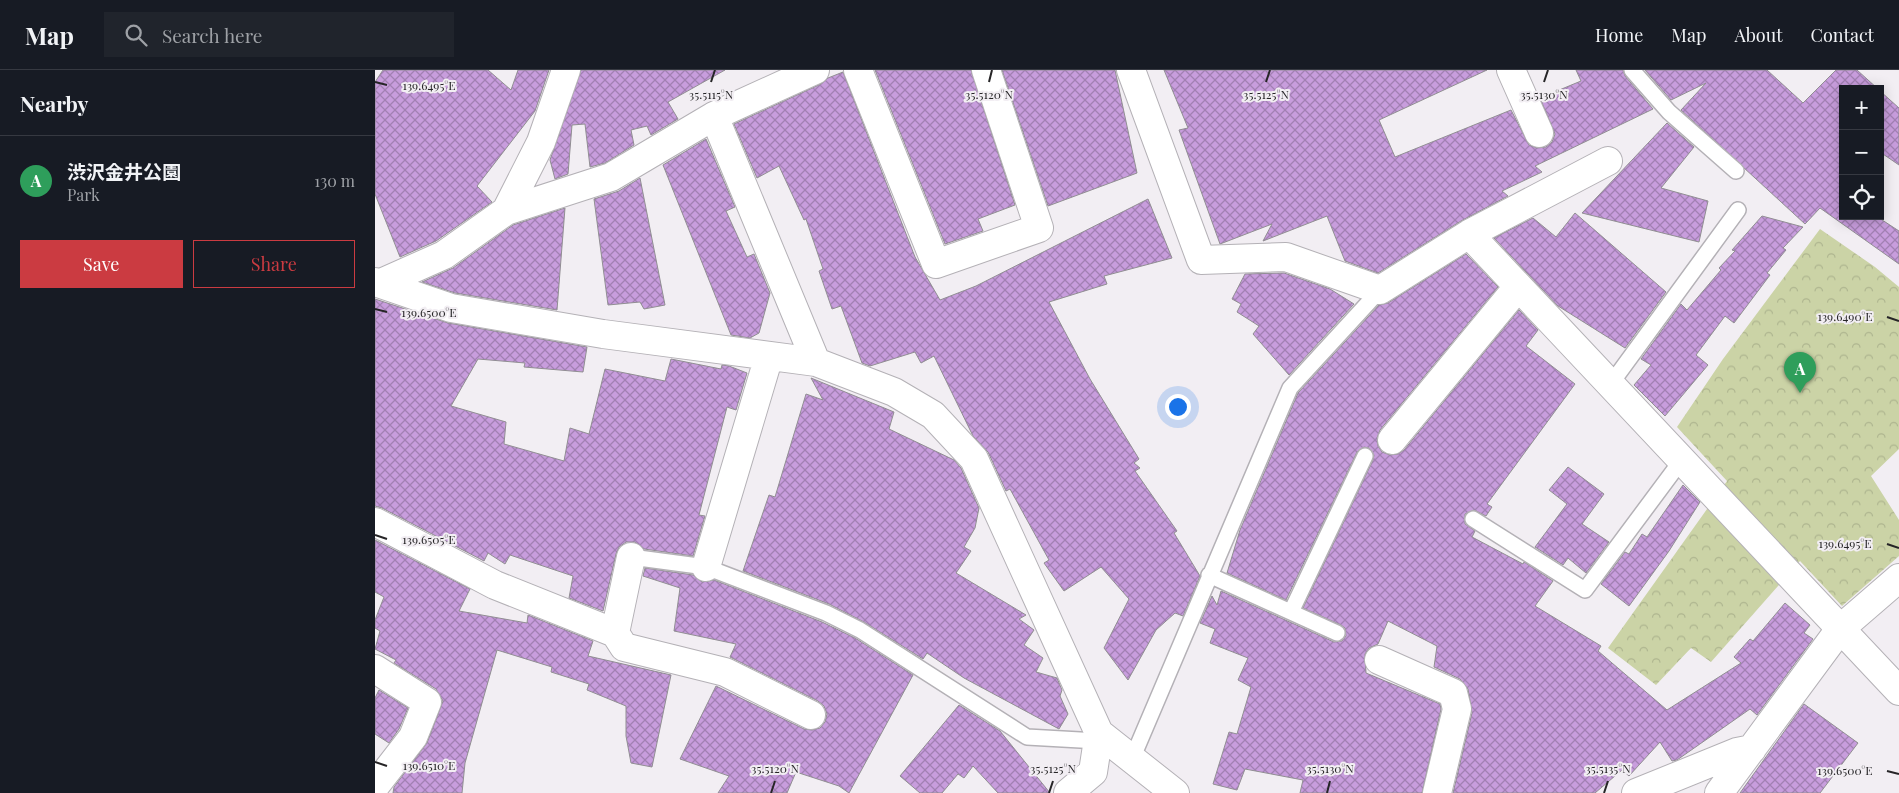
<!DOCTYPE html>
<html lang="en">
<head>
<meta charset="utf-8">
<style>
  body { margin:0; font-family:"Playfair Display","Noto Sans JP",serif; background:#20242c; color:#f1f3f6 }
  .controls { position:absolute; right:15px; top:15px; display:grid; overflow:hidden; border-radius:0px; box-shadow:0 2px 12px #0003 }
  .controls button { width:45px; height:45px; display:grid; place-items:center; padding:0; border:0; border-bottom:1px solid #363941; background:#171b24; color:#f1f3f6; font:25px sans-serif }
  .you { position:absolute; left:802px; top:336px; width:18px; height:18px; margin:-12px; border:4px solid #fff; border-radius:50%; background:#1a73e8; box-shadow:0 0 0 8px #1a73e833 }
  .badge { display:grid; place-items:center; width:32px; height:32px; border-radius:50%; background:#cb3b41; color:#fff; font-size:16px; font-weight:700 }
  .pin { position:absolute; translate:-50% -41px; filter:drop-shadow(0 1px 2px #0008) }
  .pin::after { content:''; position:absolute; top:26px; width:18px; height:15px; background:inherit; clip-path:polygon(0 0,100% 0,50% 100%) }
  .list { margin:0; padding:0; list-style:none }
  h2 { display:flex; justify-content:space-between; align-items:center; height:65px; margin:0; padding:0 20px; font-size:21px }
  h2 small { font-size:16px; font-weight:400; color:#9ea1a6 }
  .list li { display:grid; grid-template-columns:32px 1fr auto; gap:15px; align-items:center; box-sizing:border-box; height:90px; padding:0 20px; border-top:1px solid #363941 }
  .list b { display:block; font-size:19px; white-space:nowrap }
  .list p { margin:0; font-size:16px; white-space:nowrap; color:#9ea1a6 }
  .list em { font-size:16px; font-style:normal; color:#9ea1a6 }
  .actions { display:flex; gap:10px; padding:15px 20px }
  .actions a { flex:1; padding:11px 0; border:1px solid #cb3b41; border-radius:0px; text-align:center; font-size:18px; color:#cb3b41 }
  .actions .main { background:#cb3b41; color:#fff }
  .icon { flex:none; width:28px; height:28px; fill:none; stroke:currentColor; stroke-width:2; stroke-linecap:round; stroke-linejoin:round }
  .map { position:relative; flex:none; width:1524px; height:723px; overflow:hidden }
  header { display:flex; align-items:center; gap:30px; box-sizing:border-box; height:70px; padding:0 25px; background:#171b24; border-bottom:1px solid #363941 }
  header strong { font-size:24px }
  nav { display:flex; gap:28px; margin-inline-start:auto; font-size:18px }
  .search { width:350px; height:45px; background:#20242c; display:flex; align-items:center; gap:12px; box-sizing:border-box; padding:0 18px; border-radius:0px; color:#9ea1a6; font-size:19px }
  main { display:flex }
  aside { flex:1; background:#171b24 }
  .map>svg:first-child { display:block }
  .forest { fill:url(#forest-crowns) }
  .building { fill:url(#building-cross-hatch); stroke:#918e93 }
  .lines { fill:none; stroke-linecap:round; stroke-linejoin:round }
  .service-casing { stroke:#b4b1b6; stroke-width:18 }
  .minor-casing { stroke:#b4b1b6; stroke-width:30 }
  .service { stroke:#fff; stroke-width:15 }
  .minor { stroke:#fff; stroke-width:28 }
  .ticks { fill:none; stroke:#262527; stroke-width:2 }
  .ticks-label { font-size:12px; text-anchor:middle; fill:#262527; stroke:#f2eef3; stroke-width:4; stroke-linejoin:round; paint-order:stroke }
</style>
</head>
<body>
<header>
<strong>Map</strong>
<div class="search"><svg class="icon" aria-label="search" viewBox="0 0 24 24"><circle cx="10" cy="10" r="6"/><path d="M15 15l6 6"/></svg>Search here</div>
<nav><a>Home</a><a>Map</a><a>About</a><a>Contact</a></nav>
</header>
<main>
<aside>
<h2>Nearby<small></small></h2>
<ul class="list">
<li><span class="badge" style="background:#2e9e5b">A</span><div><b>渋沢金井公園</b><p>Park</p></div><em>130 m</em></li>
</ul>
<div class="actions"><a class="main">Save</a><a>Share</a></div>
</aside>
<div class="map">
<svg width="1524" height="723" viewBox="0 0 1524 723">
  <defs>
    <pattern id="forest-crowns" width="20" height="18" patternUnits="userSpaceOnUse" patternTransform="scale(1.25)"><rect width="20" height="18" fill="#cbd3a6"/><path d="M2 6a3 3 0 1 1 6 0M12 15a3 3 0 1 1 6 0" fill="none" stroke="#aeb58f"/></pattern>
    <pattern id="building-cross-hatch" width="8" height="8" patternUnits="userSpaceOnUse" patternTransform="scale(1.25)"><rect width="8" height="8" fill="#c89ddd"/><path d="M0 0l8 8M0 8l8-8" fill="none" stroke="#a280b3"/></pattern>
  </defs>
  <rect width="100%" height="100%" fill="#f2eef3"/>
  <path class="forest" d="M 1445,159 L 1500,197 L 1524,217 L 1524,379 L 1496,406 L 1524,450 L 1524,486 L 1467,536 L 1425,491 L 1336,592 L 1316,578 L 1281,615 L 1233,578 L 1352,411 L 1302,357 L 1348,289 Z"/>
  <path class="building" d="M 8,0 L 113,0 L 136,20 L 143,0 L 174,0 L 160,41 L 102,116 L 117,132 L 61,171 L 25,187 L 0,124 L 0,12 Z
    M 206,0 L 350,0 L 293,32 L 303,49 L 276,65 L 272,56 L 256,60 L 259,75 L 230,93 L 215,97 L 210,54 L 197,55 L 193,104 L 180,109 L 175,90 Z
    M 500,0 L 596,0 L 640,135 L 603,149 L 608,161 L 570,174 Z
    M 627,0 L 740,0 L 762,103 L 673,136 Z
    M 789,0 L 1112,0 L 1004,50 L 1020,87 L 1136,40 L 1154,75 L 1162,78 L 1171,77 L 1177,72 L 1180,64 L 1165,28 L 1206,11 L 1201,0 L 1248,0 L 1250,6 L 1278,39 L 1160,96 L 1167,102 L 1127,121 L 1133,126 L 1086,151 L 1003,203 L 970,191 L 952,146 L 888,171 L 897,154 L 845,174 L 804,60 L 813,58 Z
    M 1270,0 L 1392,0 L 1428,33 L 1461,0 L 1482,0 L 1503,19 L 1468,19 L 1468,146 L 1501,146 L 1524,161 L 1524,194 L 1445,138 L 1430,154 L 1306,40 L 1331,13 L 1296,30 Z
    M 468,2 L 540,187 L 565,230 L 601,216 L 773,129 L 797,188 L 729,206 L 732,214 L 674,232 L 715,309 L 764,389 L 759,393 L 765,398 L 760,401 L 802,461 L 799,463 L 825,506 L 808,546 L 800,543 L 781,560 L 753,610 L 729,578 L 754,529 L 726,497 L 689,521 L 669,493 L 674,490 L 635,419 L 631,421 L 613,382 L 598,366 L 559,286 L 546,293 L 540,282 L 495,296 L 487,293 L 466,236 L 457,239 L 444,201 L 448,199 L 431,149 L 429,150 L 404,96 L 382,108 L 359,54 L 446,14 L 453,8 Z
    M 1505,21 L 1524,38 L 1524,95 L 1505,82 Z
    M 1292,53 L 1319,77 L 1286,118 L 1333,131 L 1324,172 L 1207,143 Z
    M 331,69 L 360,137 L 351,141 L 372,187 L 379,184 L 395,223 L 384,263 L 375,268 L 356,265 L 288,95 Z
    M 265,108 L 290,235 L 269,239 L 265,232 L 233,235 L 219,129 L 244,121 Z
    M 190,138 L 182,240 L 80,223 L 47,212 L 78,198 L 138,155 Z
    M 1200,143 L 1291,222 L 1250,278 L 1183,236 L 1119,168 L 1158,148 L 1181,167 Z
    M 1387,146 L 1428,157 L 1408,178 L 1411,180 L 1392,203 L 1395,205 L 1359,253 L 1350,246 L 1321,285 L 1333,295 L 1290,346 L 1259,315 L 1276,295 L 1266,289 L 1306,234 L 1312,240 L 1346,200 L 1344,198 L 1360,181 L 1357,180 Z
    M 1091,184 L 1123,217 L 1005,360 L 1002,368 L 1003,376 L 1007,382 L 1015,385 L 1023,384 L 1029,380 L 1144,240 L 1163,260 L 1151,276 L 1200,314 L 1112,434 L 1117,437 L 1111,446 L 1099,440 L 1090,444 L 1090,454 L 1100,461 L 1097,467 L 1148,494 L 1149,492 L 1178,511 L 1160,536 L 1226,576 L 1223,581 L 1292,640 L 1366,593 L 1359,587 L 1375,569 L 1378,571 L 1410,533 L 1435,555 L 1429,563 L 1438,569 L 1382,645 L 1375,639 L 1302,690 L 1297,691 L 1285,672 L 1254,706 L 1247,700 L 1220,723 L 1078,723 L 1097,643 L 1093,619 L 1085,609 L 1059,597 L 1062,576 L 1013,551 L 1003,574 L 994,578 L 990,584 L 991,603 L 1065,634 L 1066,639 L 1047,723 L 925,723 L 928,710 L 870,699 L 862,720 L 838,714 L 854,662 L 862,664 L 876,617 L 863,610 L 873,588 L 835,573 L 840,559 L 825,553 L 837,526 L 842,535 L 846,521 L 959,572 L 967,571 L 971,566 L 970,558 L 966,555 L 928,538 L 998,390 L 999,385 L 994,378 L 989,377 L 982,382 L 911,530 L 852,503 L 865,460 L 923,323 L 1004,235 L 1013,233 Z
    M 909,203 L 955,219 L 979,234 L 914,305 L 878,264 L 884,256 L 862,242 L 866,234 L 857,229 L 870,204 Z
    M 0,229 L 73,253 L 212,277 L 208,302 L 149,297 L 150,293 L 103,289 L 76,336 L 131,352 L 129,374 L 189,391 L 195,358 L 214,364 L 230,299 L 290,311 L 296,289 L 346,299 L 347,295 L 354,296 L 372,303 L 361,340 L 352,337 L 324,445 L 330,446 L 318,486 L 269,479 L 260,472 L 251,472 L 244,477 L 241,484 L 228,541 L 194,528 L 198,506 L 135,485 L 130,494 L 113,483 L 109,491 L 7,438 L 0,436 Z
    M 436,308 L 519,342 L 514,359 L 579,390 L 586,398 L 604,438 L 600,458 L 589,477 L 596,481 L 581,503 L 651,545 L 644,549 L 659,560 L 649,575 L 668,588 L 661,602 L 682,608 L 687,620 L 685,626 L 693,644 L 684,659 L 589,608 L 552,583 L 548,589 L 489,552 L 454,534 L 368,501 L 394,425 L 400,427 L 431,324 L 448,330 Z
    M 1193,397 L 1229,424 L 1207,454 L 1234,472 L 1211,503 L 1193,488 L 1188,495 L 1160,477 L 1192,434 L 1174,420 Z
    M 1308,415 L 1325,432 L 1294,481 L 1254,536 L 1226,514 L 1250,482 L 1254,484 L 1267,464 L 1272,467 Z
    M 0,470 L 95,519 L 84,541 L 152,553 L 153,545 L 218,571 L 213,586 L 296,605 L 277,697 L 256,693 L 251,666 L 251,636 L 212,620 L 214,614 L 176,602 L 177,597 L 122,580 L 90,693 L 87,723 L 18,723 L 19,717 L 52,673 L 68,631 L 61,619 L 19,593 L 21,590 L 0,579 L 5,561 L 0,558 L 0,550 L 9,527 L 0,522 Z
    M 270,498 L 318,505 L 327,512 L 339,510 L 447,552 L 480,568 L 538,605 L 474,723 L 464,716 L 421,702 L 412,723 L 343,723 L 354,706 L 305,689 L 341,616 L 429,659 L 437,660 L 445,658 L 450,652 L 452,644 L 449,636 L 443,631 L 355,587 L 361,574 L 299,561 L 305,518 L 268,506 Z
    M 4,620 L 33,638 L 24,659 L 14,673 L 0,664 L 0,628 Z
    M 1429,634 L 1483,673 L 1445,723 L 1365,723 Z
    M 584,635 L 625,661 L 675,723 L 623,723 L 598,696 L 589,708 L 583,704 L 567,723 L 545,723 L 525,706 Z"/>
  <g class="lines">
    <g class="service-casing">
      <path id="service" d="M 1257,0 L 1294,42 L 1361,101
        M 1235,315 L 1363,140
        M 1098,449 L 1210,520 L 1306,391
        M 256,487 L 331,497 L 451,543 L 485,560 L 652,667 L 723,671
        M 834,505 L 962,563
        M 916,542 L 990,386
        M 757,689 L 915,318 L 1005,220"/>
    </g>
    <g class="minor-casing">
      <path id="minor" d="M 483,0 L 561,194 L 664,158 L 611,0
        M 756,0 L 826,190 L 911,187 L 1005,220 L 1094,164 L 1233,91
        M 1136,0 L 1164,63
        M 339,46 L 441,292 L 519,322 L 558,345 L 599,389 L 724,663 L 800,723
        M 131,141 L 166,72 L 191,0
        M 1094,164 L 1524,621
        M 0,212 L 76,238 L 228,264 L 441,292
        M 6,213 L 69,185 L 131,141 L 236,107 L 339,46 L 440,0
        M 1017,370 L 1143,217
        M 0,452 L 120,515 L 240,563 L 249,577 L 350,602 L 436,645
        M 331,497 L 394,286
        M 240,563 L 256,487
        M 1004,590 L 1078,623 L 1082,639 L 1062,723
        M 0,599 L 52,632 L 38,667 L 0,716
        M 693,723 L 718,702 L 724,663
        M 1261,723 L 1362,682 L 1377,679
        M 1344,723 L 1465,559 L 1524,508"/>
    </g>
    <use href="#service" class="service"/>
    <use href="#minor" class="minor"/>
  </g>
  <path class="ticks" d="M 0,12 L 12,15M 336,12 L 340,0M 614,12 L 617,0M 891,12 L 895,0M 1169,12 L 1173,0M 0,239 L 12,242M 1512,247 L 1524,251M 0,465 L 12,469M 1512,474 L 1524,478M 0,692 L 12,696M 1512,701 L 1524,704M 396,723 L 400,711M 674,723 L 678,711M 952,723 L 955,711M 1229,723 L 1233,711"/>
  <g class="ticks-label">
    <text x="54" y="20">139.6495°E</text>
    <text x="336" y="29">35.5115°N</text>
    <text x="614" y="29">35.5120°N</text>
    <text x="891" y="29">35.5125°N</text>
    <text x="1169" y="29">35.5130°N</text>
    <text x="54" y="247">139.6500°E</text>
    <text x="1470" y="251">139.6490°E</text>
    <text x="54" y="474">139.6505°E</text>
    <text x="1470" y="478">139.6495°E</text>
    <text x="54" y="700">139.6510°E</text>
    <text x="400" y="703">35.5120°N</text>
    <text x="678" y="703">35.5125°N</text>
    <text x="955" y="703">35.5130°N</text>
    <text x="1233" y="703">35.5135°N</text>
    <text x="1470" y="705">139.6500°E</text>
  </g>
</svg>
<div class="controls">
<button>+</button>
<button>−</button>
<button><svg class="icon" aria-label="locate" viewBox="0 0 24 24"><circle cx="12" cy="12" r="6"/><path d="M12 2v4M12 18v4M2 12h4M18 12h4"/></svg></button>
</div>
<div class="you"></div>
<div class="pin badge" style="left:1425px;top:323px;background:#2e9e5b">A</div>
</div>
</main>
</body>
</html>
